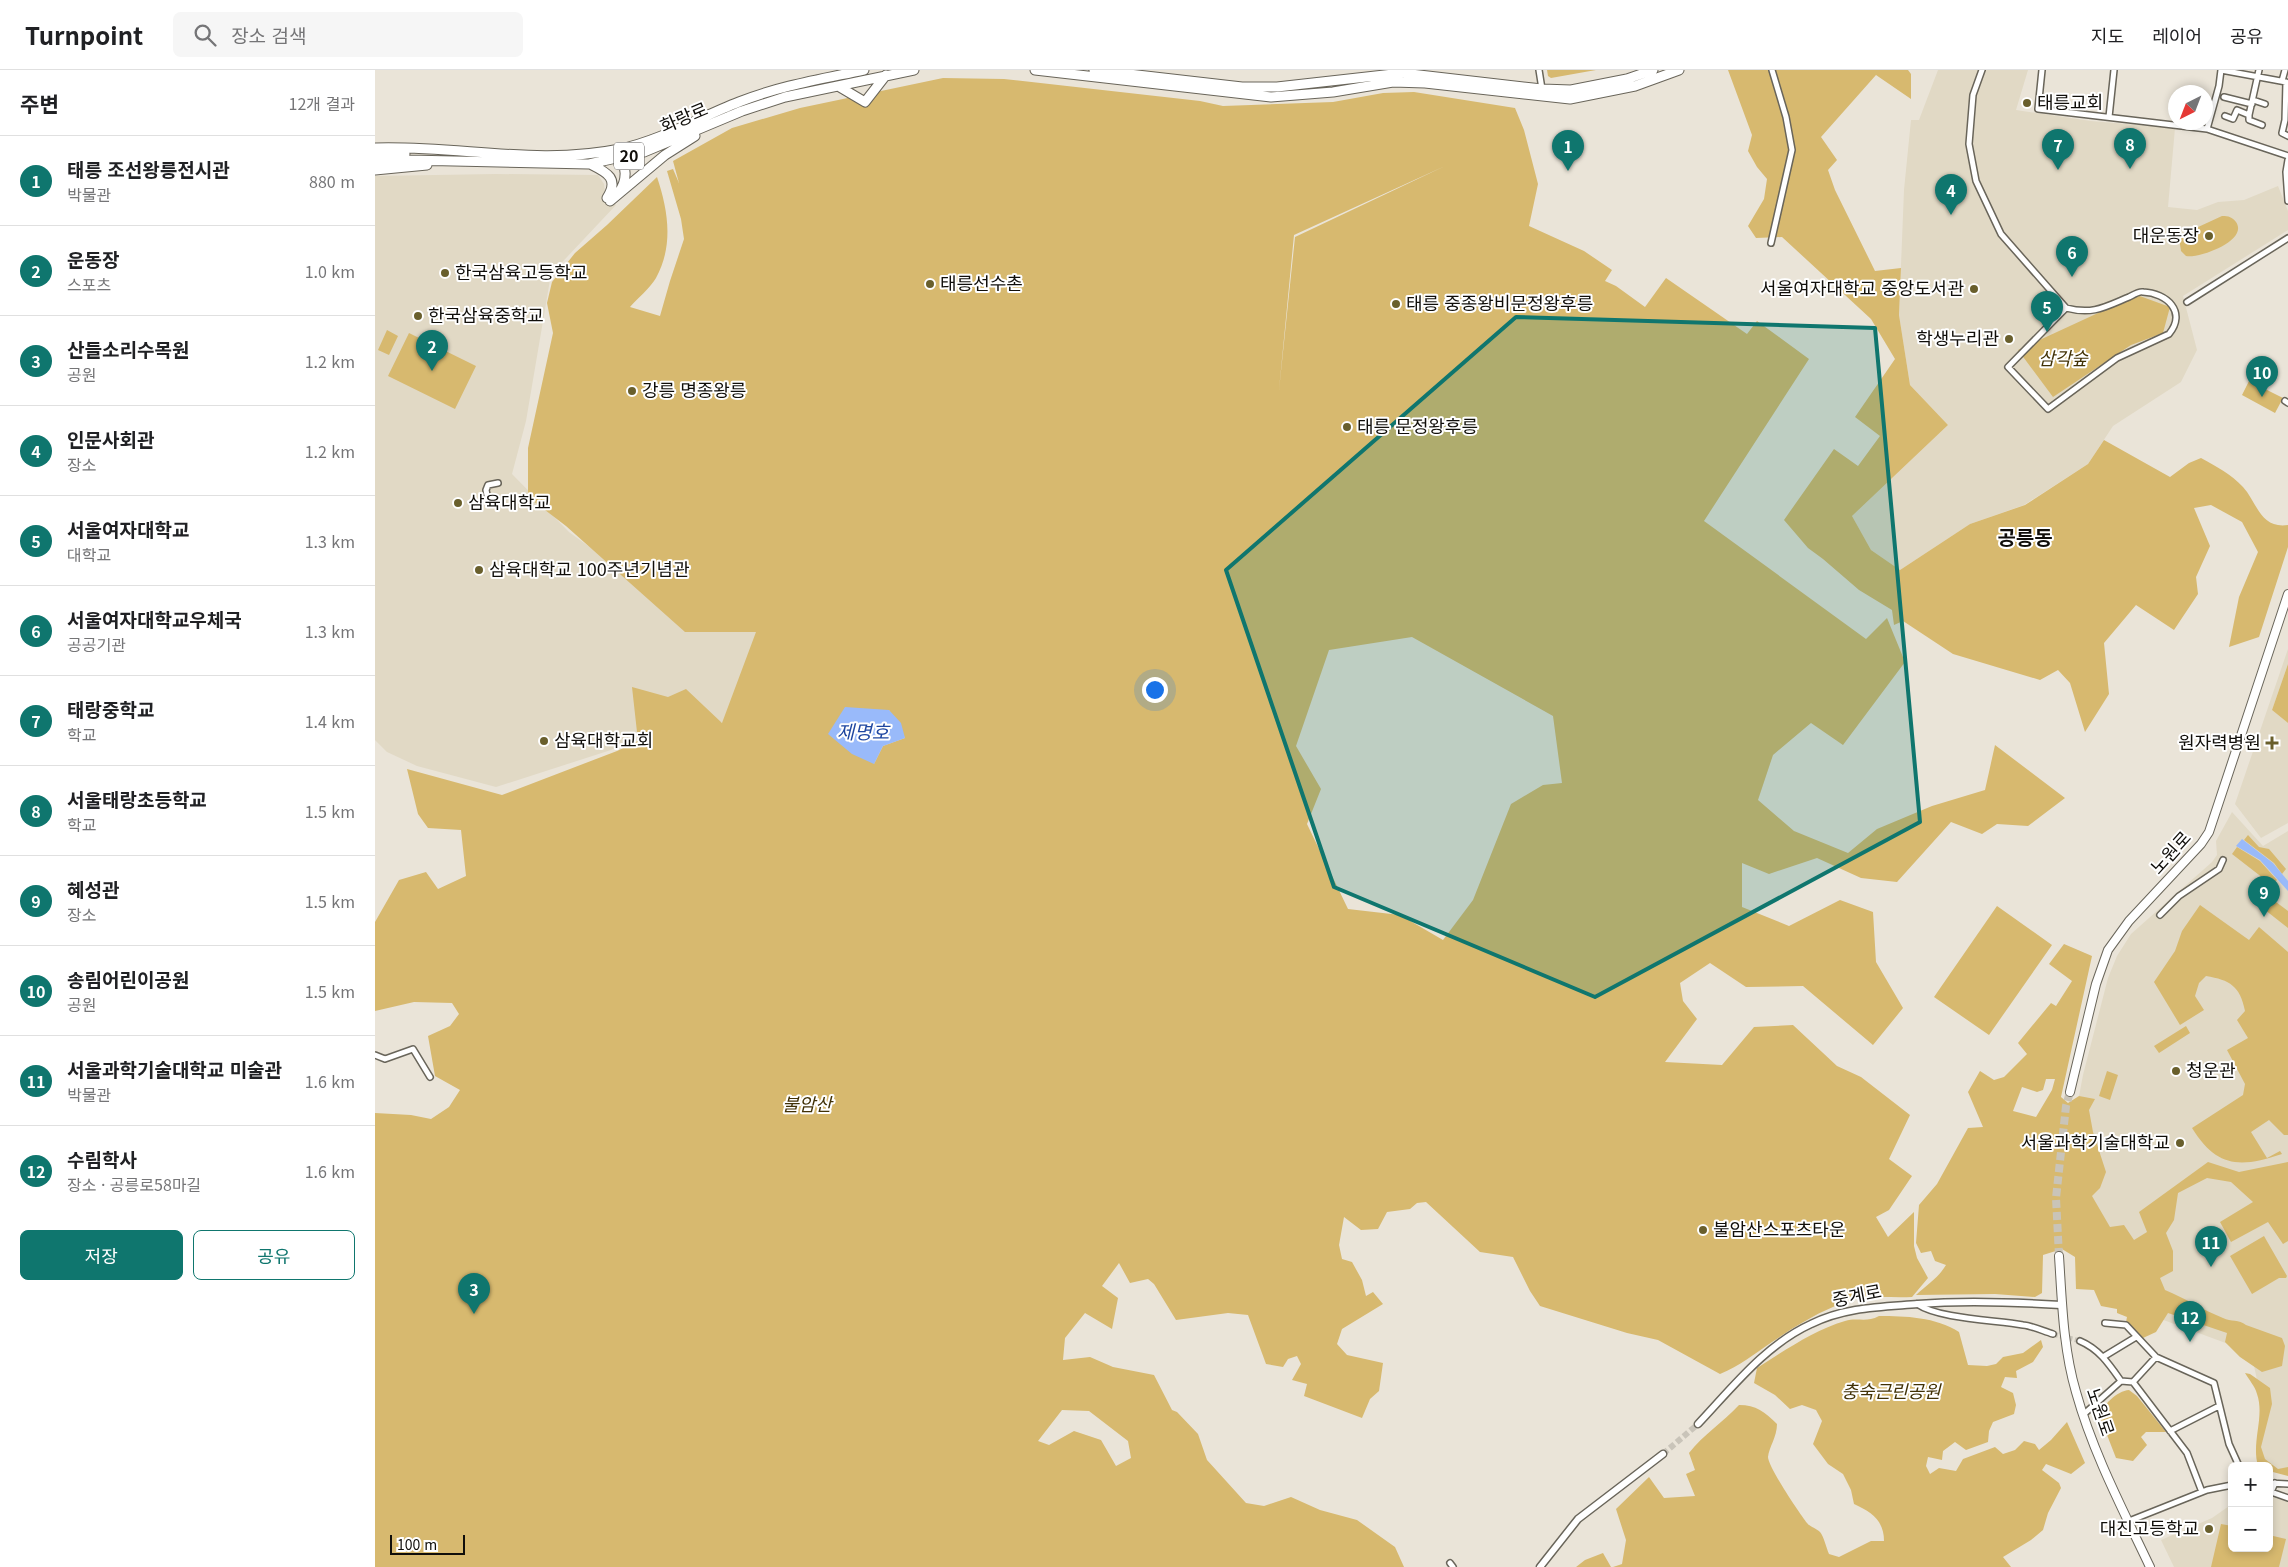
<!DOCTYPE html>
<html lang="ko">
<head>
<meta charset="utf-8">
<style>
  body { margin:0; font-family:Georgia,"Noto Sans KR",serif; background:#f6f6f6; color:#202124 }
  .controls { position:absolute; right:15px; bottom:15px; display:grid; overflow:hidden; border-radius:8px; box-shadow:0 2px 8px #0003 }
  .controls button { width:45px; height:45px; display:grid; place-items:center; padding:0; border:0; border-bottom:1px solid #e0e0e0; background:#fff; color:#202124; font:25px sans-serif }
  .compass { position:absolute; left:1793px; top:15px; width:45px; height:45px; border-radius:50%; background:#fff; box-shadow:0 2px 8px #0003; rotate:222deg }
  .scale { position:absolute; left:15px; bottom:12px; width:75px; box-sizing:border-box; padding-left:5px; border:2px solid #100e0a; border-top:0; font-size:14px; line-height:18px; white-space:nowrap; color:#100e0a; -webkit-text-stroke:4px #fff; paint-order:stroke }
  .you { position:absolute; left:779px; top:619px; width:18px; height:18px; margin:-12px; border:4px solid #fff; border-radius:50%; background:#1a73e8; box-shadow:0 0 0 8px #1a73e833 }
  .badge { display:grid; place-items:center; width:32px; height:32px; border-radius:50%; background:#0f766e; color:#fff; font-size:16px; font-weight:700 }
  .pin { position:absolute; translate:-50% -41px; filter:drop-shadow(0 1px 2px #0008) }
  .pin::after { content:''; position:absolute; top:26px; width:18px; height:15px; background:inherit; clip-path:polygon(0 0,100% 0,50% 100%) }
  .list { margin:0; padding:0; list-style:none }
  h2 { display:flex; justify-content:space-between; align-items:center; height:65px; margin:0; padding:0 20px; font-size:21px }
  h2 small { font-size:16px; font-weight:400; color:#757577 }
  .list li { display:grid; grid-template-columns:32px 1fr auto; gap:15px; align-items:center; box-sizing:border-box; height:90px; padding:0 20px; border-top:1px solid #e0e0e0 }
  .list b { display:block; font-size:19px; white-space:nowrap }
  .list p { margin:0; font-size:16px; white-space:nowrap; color:#757577 }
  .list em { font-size:16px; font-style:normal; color:#757577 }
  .actions { display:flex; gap:10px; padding:15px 20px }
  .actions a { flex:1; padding:11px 0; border:1px solid #0f766e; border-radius:8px; text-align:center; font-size:18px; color:#0f766e }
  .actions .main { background:#0f766e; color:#fff }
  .icon { flex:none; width:28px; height:28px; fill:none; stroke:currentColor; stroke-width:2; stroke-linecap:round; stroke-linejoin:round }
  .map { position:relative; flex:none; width:1913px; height:1497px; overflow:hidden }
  header { display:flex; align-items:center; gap:30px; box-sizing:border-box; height:70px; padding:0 25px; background:#fff; border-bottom:1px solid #e0e0e0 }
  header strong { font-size:24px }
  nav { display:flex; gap:28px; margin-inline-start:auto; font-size:18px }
  .search { width:350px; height:45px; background:#f6f6f6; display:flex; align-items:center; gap:12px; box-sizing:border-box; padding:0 18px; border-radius:8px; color:#757577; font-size:19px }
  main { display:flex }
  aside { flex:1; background:#fff }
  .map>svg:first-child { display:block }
  .built { fill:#e1d9c5 }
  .green { fill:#d7b96f; fill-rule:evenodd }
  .water { fill:#99bafa }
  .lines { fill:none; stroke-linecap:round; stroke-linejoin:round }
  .minor-tunnel { stroke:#c9c4b9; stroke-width:5; stroke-dasharray:5 2.5; stroke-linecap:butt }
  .tertiary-tunnel { stroke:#c9c4b9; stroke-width:6; stroke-dasharray:6 3; stroke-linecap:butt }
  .secondary-tunnel { stroke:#c9c4b9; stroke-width:8; stroke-dasharray:8 4; stroke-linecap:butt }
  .minor-casing { stroke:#69655a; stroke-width:8 }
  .tertiary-casing { stroke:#69655a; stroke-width:9 }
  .secondary-casing { stroke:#69655a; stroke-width:10 }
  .primary-casing { stroke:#69655a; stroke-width:11 }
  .minor { stroke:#fff; stroke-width:5 }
  .tertiary { stroke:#fff; stroke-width:6 }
  .secondary { stroke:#fff; stroke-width:8 }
  .primary { stroke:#fff; stroke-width:9 }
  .marked { fill:#0f766e; fill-opacity:0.2; stroke:#0f766e; stroke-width:4; stroke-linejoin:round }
  .poi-dot { fill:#695f2c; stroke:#fff; stroke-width:2 }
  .labels { text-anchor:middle; stroke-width:4; stroke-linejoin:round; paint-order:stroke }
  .shield { fill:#fff; stroke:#585654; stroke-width:1 }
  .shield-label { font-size:16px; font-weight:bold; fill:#100e0a }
  .poi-label { font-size:18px; fill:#100e0a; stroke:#fff; text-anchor:start }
  .street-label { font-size:18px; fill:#100e0a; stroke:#fff }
  .park-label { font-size:18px; font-style:italic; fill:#413105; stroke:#fff }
  .water-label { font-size:19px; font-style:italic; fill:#1e46a0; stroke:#fff }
  .quarter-label { font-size:20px; font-weight:bold; fill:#100e0a; stroke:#fff }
</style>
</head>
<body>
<header>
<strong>Turnpoint</strong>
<div class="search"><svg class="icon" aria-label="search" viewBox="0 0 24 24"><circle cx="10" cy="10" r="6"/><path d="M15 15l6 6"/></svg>장소 검색</div>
<nav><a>지도</a><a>레이어</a><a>공유</a></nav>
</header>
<main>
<aside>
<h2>주변<small>12개 결과</small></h2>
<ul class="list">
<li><span class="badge">1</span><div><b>태릉 조선왕릉전시관</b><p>박물관</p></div><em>880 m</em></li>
<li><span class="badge">2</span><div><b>운동장</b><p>스포츠</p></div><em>1.0 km</em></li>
<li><span class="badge">3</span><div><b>산들소리수목원</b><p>공원</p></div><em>1.2 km</em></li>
<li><span class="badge">4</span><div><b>인문사회관</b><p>장소</p></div><em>1.2 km</em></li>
<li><span class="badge">5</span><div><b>서울여자대학교</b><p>대학교</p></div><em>1.3 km</em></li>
<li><span class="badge">6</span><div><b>서울여자대학교우체국</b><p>공공기관</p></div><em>1.3 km</em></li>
<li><span class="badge">7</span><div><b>태랑중학교</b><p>학교</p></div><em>1.4 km</em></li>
<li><span class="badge">8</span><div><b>서울태랑초등학교</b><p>학교</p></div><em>1.5 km</em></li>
<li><span class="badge">9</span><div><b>혜성관</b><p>장소</p></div><em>1.5 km</em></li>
<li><span class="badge">10</span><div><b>송림어린이공원</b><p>공원</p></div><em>1.5 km</em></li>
<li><span class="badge">11</span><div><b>서울과학기술대학교 미술관</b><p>박물관</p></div><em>1.6 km</em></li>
<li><span class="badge">12</span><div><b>수림학사</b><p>장소 · 공릉로58마길</p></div><em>1.6 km</em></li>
</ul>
<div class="actions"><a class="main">저장</a><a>공유</a></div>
</aside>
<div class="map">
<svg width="1913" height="1497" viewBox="0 0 1913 1497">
  <rect width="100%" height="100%" fill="#eae4d8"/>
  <path class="built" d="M 1563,0 L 1653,0 L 1641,40 L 1716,51 L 1800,58 L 1793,137 L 1822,140 L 1843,132 L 1869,130 L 1903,116 L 1913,141 L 1913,160 L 1808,226 L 1822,280 L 1806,312 L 1738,356 L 1713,394 L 1649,435 L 1595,454 L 1525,500 L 1496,480 L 1477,446 L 1573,355 L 1535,315 L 1524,245 L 1529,120 L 1536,50 L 1544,50 Z
    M 121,104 L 223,105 L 229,114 L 230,123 L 241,135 L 176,204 L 151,351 L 137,404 L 194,462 L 264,513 L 359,535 L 560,644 L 497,711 L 312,639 L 236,680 L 121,717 L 42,696 L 12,682 L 0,670 L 0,106 Z
    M 1913,579 L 1913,594 L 1897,640 L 1913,653 L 1913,753 L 1886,768 L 1860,734 Z
    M 1857,742 L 1888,776 L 1913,761 L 1913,1403 L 1905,1403 L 1894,1396 L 1882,1381 L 1886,1329 L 1878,1291 L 1856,1275 L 1756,1238 L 1719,1187 L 1699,1053 L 1708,1005 L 1733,908 L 1742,886 L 1756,864 L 1837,792 L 1842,785 L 1841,771 Z
    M 1894,1426 L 1913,1432 L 1913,1497 L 1799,1497 L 1786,1470 L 1837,1448 L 1857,1434 L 1857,1478 L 1894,1478 Z"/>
  <path class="green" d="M 1172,0 L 1221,0 L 1176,8 L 1173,6 Z
    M 1353,0 L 1533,0 L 1536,4 L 1536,29 L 1501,5 L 1446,67 L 1462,90 L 1453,100 L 1460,120 L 1500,201 L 1526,198 L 1524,245 L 1535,315 L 1573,355 L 1477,446 L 1496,480 L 1525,500 L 1595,454 L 1650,435 L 1713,394 L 1729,370 L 1795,407 L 1814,393 L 1826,388 C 1842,397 1856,404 1868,417 C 1882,432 1885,459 1913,455 L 1913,477 L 1884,567 L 1854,577 L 1864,527 L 1883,482 L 1867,452 L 1836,435 L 1819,438 L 1835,476 L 1821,507 L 1823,524 L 1799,560 L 1761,535 L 1729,573 L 1734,624 L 1710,662 L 1695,613 L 1683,600 L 1665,610 L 1578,584 L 1528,551 L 1519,555 L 1517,540 L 1484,520 L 1448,489 L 1433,478 L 1409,450 L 1459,379 L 1483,396 L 1505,366 L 1480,347 L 1520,289 L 1496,249 L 1407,167 L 1381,168 L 1373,156 L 1389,129 L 1392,109 L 1382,97 L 1373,81 L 1377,65 Z
    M 568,8 L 629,9 L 825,31 L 848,36 L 958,32 L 1008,23 L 1039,22 L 1140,38 L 1149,60 L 1163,114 L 1154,156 L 1209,181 L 1237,200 L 1230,211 L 1241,216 L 1270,237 L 1291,208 L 1372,264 L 1382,251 L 1434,289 L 1329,451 L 1491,569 L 1512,548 L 1530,592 L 1468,675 L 1436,653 L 1398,685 L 1383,730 L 1419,761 L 1473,783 L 1502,759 L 1557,736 L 1610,720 L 1620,675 L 1690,728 L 1653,756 L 1622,754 L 1607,764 L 1576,752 L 1522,812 L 1486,808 L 1442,788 L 1394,804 L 1367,793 L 1367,837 L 1414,856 L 1465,830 L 1498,842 L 1501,892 L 1528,938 L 1498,975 L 1428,916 L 1371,917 L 1335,893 L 1305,913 L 1308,931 L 1322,949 L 1290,992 L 1347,995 L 1379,957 L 1418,955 L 1462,996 L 1486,1007 L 1535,1045 L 1514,1089 L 1537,1106 L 1514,1140 L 1501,1147 L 1513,1167 L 1539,1142 L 1539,1176 L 1542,1188 L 1553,1208 L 1537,1227 C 1521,1228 1503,1226 1487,1228 C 1457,1233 1422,1255 1397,1272 C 1379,1284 1365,1296 1345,1304 L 1283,1270 L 1252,1263 L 1165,1236 L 1155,1221 L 1138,1187 L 1105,1182 L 1051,1132 L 1042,1133 L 1035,1139 L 1012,1142 L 1003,1159 L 986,1160 L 969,1147 L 964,1175 L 967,1189 L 977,1192 L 987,1210 L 991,1226 L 998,1222 L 1008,1234 L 967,1259 L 962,1274 L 972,1285 L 1008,1293 L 1004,1321 L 995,1329 L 987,1348 L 929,1326 L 932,1314 L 917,1310 L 926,1294 L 922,1286 L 913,1289 L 908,1297 L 891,1294 L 873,1245 L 853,1243 L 801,1250 L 779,1214 L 773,1209 L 755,1213 L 744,1193 L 727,1216 L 743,1228 L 737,1259 L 710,1243 L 690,1268 L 688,1290 L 715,1287 L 738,1297 L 779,1305 L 797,1340 L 802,1342 L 823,1364 L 832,1390 L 871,1433 L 889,1436 L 916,1427 L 945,1440 L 982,1450 L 1020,1477 L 1029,1497 L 0,1497 L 0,1043 L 36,1045 L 56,1049 L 74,1037 L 85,1020 L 60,1006 L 53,966 L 75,956 L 84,944 L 77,933 L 39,932 L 0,941 L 0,852 L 24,810 L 51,802 L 63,819 L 91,806 L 86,760 L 53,758 L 43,744 L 32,699 L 127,725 L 242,681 L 263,671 L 257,617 L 293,627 L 311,619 L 347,653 L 381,562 L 310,562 L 191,456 L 153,427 L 153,378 L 178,263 L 172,233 L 177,212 L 200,183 L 232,155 L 282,107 C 293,140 299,175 281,208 C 275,218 263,228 255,237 L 285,246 L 295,211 L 309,169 L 306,149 L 292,101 L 298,99 L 304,113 L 298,91 L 357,58 L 425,38 ZM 1070,96 L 920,167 L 904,320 L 919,165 ZM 1037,567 L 1178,646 L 1187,713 L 1168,715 L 1136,734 L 1098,830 L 1068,870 L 1025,845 L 973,839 L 932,754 L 946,719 L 921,676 L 954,580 ZM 514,640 L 530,668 L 508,676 L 499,694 ZM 687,1340 L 714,1341 L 753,1371 L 756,1388 L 741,1396 L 726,1370 L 699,1361 L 674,1375 L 663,1371 Z
    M 1847,146 C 1854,146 1857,147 1861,152 C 1874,171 1823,189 1811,186 L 1806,181 L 1804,168 L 1808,164 Z
    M 1762,225 L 1795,237 L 1788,263 L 1756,275 L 1678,327 L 1643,280 Z
    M 12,260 L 23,266 L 14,285 L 3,280 Z
    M 34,263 L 101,296 L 80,339 L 13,306 Z
    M 1874,311 L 1908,328 L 1900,343 L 1867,325 Z
    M 1913,594 L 1913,653 L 1897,640 Z
    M 1873,765 L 1884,777 L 1894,779 L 1911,799 L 1907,804 L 1899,793 L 1869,770 Z
    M 1862,777 L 1885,791 L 1902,810 L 1897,815 L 1857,784 Z
    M 1893,826 L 1913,841 L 1913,858 L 1885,836 Z
    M 1825,835 L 1874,870 L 1884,857 L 1913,882 L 1913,1065 L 1909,1065 L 1894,1050 L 1876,1062 L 1892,1088 L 1905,1081 L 1907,1084 C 1865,1098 1842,1098 1817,1058 L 1868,1025 L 1870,1014 L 1852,980 L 1873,968 L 1862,950 L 1870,941 C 1865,916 1855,910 1831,906 L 1824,913 L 1820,926 L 1829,940 L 1805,955 L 1779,912 L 1800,881 L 1807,861 Z
    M 1622,836 L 1677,875 L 1614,965 L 1559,927 Z
    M 1689,874 L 1717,886 L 1686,1027 L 1693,1033 L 1704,1026 L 1720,1029 L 1714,1040 L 1718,1062 L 1731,1102 L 1725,1118 L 1717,1126 L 1735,1157 L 1749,1155 L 1759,1170 L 1772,1162 L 1764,1142 L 1833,1092 L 1864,1102 L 1913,1092 L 1913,1171 L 1908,1174 L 1893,1152 L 1856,1172 L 1845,1152 L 1878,1132 L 1856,1112 L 1832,1108 L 1803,1123 L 1799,1150 L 1791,1163 L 1798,1181 L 1798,1201 L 1785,1208 L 1790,1220 C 1810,1228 1828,1240 1848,1248 C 1856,1252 1864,1249 1871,1255 L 1907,1268 L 1910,1276 L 1907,1296 L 1887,1302 L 1865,1287 L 1850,1272 L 1852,1263 L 1793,1243 L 1781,1262 L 1768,1268 L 1751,1252 L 1752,1247 L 1742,1243 L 1742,1239 L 1726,1236 L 1719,1220 L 1701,1219 L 1700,1187 L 1687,1179 L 1668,1185 L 1667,1223 L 1660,1227 L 1620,1224 L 1541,1225 C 1552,1215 1564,1207 1571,1195 L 1560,1191 L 1556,1181 L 1546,1183 L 1541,1173 L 1544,1135 L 1562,1114 L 1593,1058 L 1608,1057 L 1593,1022 L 1605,1001 L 1619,1010 L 1629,1007 L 1652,984 L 1643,973 L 1676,933 L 1681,936 L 1697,911 L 1674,894 ZM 1671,1009 L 1680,1009 L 1677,1020 L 1661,1047 L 1638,1041 L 1647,1017 L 1662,1022 L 1668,1020 Z
    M 1811,956 L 1815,963 L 1784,983 L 1779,976 Z
    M 1732,1001 L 1743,1005 L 1735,1030 L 1724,1026 Z
    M 1889,1166 L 1912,1206 L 1911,1208 L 1904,1208 L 1877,1224 L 1855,1186 Z
    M 1504,1246 C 1530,1246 1561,1247 1584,1262 L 1593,1295 L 1612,1296 L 1621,1294 L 1628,1287 L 1648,1283 L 1666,1270 L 1668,1277 L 1658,1292 L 1641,1301 L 1642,1308 L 1630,1307 L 1626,1317 L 1638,1323 L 1641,1335 L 1639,1344 L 1618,1352 L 1614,1361 L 1613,1372 L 1591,1380 L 1580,1372 L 1568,1381 L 1567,1390 L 1553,1387 L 1551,1396 L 1555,1404 L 1564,1398 L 1581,1401 L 1588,1389 L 1620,1377 L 1628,1384 L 1640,1380 L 1649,1371 L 1660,1374 L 1664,1380 L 1676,1370 L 1692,1352 L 1710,1393 L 1696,1404 L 1671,1394 L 1667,1400 L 1684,1413 L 1686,1418 L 1673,1443 L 1668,1460 L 1656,1470 L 1628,1487 L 1636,1497 L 1238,1497 L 1247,1494 L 1251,1470 L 1241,1439 L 1274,1407 L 1289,1428 L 1320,1426 L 1311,1404 L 1320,1400 L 1314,1383 C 1328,1365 1348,1352 1364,1335 C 1381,1335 1390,1342 1402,1354 C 1402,1367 1394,1377 1393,1387 C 1393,1397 1425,1444 1432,1453 C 1435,1457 1441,1458 1445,1462 C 1449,1467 1451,1477 1454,1484 L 1464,1487 L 1496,1471 L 1509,1471 C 1509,1451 1497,1442 1479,1434 L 1476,1420 L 1468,1404 L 1453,1394 L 1438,1374 L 1447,1351 L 1441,1340 L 1427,1335 L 1415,1339 L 1400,1325 L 1379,1313 L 1382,1298 C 1409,1281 1439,1260 1470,1251 C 1482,1247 1491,1253 1504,1246 Z
    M 1870,1303 L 1875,1304 L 1895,1318 L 1897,1334 L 1886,1377 L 1890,1389 L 1903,1399 L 1913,1397 L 1913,1406 L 1894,1401 L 1894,1396 L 1883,1396 C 1876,1372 1890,1347 1882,1324 C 1880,1316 1874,1310 1870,1303 Z
    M 1754,1320 L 1762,1326 L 1791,1362 L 1771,1362 L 1766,1367 L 1772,1375 L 1758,1391 L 1741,1388 L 1725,1347 C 1727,1335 1742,1321 1754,1320 Z
    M 1846,1454 L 1857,1456 L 1857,1478 L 1894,1478 L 1894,1465 L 1911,1469 L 1904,1497 L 1836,1497 Z
    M 1228,1483 L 1236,1497 L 1201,1497 L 1210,1490 Z"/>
  <path class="water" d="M 470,637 L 514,640 L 526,653 L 530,668 L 508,676 L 499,694 L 477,684 L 453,664 Z
    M 1867,769 L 1898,793 L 1913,811 L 1913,821 L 1885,790 L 1861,776 Z"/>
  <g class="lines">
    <path class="minor-tunnel" d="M 1678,1264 L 1705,1271"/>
    <path class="tertiary-tunnel" d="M 1288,1384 L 1323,1354"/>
    <path class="secondary-tunnel" d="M 1684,1186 L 1681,1128 L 1691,1036 L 1695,1022"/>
    <g class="minor-casing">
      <path id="minor" d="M 1164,0 L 1167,19
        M 1607,0 L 1598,25 L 1594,74 L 1601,111 L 1626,164 L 1691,238 C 1718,245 1730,237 1754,227 C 1758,225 1764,221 1768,222 C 1792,223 1812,242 1794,264 L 1742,288 L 1673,339 L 1633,297 L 1691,238
        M 1667,0 L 1663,39 L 1832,59 L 1913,86
        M 1907,11 L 1910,0
        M 1849,27 L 1877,34
        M 1878,30 L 1890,34
        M 1874,45 L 1874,50 L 1887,55
        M 1850,46 L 1858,49 L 1862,40 L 1874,45 L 1884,0
        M 1734,47 L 1739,0
        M 1832,59 L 1844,16 L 1846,0 L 1911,12 L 1910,50 L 1907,63 L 1913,66
        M 1913,90 L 1911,102 L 1913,131
        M 1396,173 L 1417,80 L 1411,47 L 1397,0
        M 1812,232 L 1913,168
        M 1910,331 L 1913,333
        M 112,425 L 111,420 L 113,415 L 123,413
        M 1785,845 L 1804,826 L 1844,799 L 1848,790
        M 0,985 L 10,989 L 38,979 L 55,1007
        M 1542,1234 C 1564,1249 1620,1250 1648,1255 C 1658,1256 1668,1261 1678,1264
        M 1730,1253 L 1751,1255 L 1781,1287 L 1839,1313 L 1854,1374 L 1864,1396
        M 1705,1271 C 1724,1279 1734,1294 1746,1311 L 1758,1312
        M 1728,1287 L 1761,1267
        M 1758,1312 L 1812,1383 L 1827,1422
        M 1758,1312 L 1781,1287
        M 1709,1344 L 1746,1311
        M 1795,1361 L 1844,1336
        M 1894,1413 L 1913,1414
        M 1900,1413 L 1896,1422 L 1913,1428
        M 1754,1451 L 1832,1420 L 1857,1415
        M 1075,1493 L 1078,1497"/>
    </g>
    <g class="tertiary-casing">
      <path id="tertiary" d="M 1323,1354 C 1357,1318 1390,1275 1436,1254 C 1470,1237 1506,1237 1543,1234 C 1591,1230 1638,1232 1686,1235
        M 1165,1497 L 1203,1449 L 1288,1384"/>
    </g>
    <g class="secondary-casing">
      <path id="secondary" d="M 1695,1022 L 1721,914 L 1733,880 L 1754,851 L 1826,774 L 1834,762 L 1913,524
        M 1684,1186 C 1687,1231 1688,1278 1701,1322 C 1718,1383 1748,1440 1775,1497"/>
    </g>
    <g class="primary-casing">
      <path id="primary" d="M 660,0 L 896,27 L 958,22 L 1018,12 L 1050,13 L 1195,29 L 1260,16 L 1304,0
        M 719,0 L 867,17 L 902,17 L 1027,3 L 1167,19 L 1196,20 L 1252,9 L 1278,0
        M 463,16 L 490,32 L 511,5
        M 0,78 C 82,75 163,96 245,79 C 287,70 325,47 364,32 C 404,16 447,9 489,0
        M 0,85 L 30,84
        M 242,86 C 253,95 252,111 244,122
        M 0,92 L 34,90 L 214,94 L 269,82 L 367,41 L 410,27 L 539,0
        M 215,94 C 231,102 245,108 232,128
        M 0,100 L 52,95
        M 235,131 L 290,85 L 320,66"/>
    </g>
    <use href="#minor" class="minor"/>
    <use href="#tertiary" class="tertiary"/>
    <use href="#secondary" class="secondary"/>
    <use href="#primary" class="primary"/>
  </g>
  <path class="marked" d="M 1141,247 L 1500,258 L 1545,752 L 1220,927 L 959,817 L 851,500 Z"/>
  <g class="poi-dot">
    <circle cx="1652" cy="33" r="5"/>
    <circle cx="1834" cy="166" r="5"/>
    <circle cx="70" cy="203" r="5"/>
    <circle cx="555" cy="214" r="5"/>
    <circle cx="1599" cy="219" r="5"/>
    <circle cx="1021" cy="234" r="5"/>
    <circle cx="43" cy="246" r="5"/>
    <circle cx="1634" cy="269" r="5"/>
    <circle cx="257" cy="321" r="5"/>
    <circle cx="972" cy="357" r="5"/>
    <circle cx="83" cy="433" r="5"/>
    <circle cx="104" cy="500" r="5"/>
    <circle cx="169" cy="671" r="5"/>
    <path d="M1894.5 665.5h5v5h5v5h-5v5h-5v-5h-5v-5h5z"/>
    <circle cx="1801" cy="1001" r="5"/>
    <circle cx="1805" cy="1073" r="5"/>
    <circle cx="1328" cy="1160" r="5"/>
    <circle cx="1834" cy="1459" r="5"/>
  </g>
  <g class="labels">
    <rect class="shield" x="239" y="72.5" width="30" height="27" rx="4"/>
    <g class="shield-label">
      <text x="254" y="92">20</text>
    </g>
    <g class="poi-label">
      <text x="1662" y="39">태릉교회</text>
      <text x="1824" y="172" text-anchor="end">대운동장</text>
      <text x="80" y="209">한국삼육고등학교</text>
      <text x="565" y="220">태릉선수촌</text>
      <text x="1589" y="225" text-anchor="end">서울여자대학교 중앙도서관</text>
      <text x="1031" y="240">태릉 중종왕비문정왕후릉</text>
      <text x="53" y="252">한국삼육중학교</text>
      <text x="1624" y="275" text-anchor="end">학생누리관</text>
      <text x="267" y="327">강릉 명종왕릉</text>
      <text x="982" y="363">태릉 문정왕후릉</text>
      <text x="93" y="439">삼육대학교</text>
      <text x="114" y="506">삼육대학교 100주년기념관</text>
      <text x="179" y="677">삼육대학교회</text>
      <text x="1886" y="679" text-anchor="end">원자력병원</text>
      <text x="1811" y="1007">청운관</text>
      <text x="1795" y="1079" text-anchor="end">서울과학기술대학교</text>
      <text x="1338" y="1166">불암산스포츠타운</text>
      <text x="1824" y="1465" text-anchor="end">대진고등학교</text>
    </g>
    <g class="street-label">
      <text transform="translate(309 48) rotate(-23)" y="6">화랑로</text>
      <text transform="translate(1796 783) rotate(-48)" y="6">노원로</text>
      <text transform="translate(1482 1226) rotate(-11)" y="6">중계로</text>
      <text transform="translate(1725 1342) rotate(71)" y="6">노원로</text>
    </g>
    <g class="park-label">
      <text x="1688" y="295">삼각숲</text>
      <text x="432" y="1041">불암산</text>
      <text x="1516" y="1328">충숙근린공원</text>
    </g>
    <g class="water-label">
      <text x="488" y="669">제명호</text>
    </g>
    <g class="quarter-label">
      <text x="1650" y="475">공릉동</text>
    </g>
  </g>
</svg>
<div class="controls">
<button>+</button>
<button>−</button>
</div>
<svg class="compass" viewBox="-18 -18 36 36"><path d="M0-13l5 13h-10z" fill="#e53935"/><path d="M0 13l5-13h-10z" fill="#757577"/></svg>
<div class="scale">100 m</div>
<div class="you"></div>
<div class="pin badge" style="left:1193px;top:101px">1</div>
<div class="pin badge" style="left:57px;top:301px">2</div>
<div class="pin badge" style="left:99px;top:1244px">3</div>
<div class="pin badge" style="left:1576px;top:145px">4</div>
<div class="pin badge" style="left:1672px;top:262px">5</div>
<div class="pin badge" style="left:1697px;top:207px">6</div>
<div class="pin badge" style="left:1683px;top:100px">7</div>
<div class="pin badge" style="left:1755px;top:99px">8</div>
<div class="pin badge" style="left:1889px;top:847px">9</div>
<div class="pin badge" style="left:1887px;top:327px">10</div>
<div class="pin badge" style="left:1836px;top:1197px">11</div>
<div class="pin badge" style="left:1815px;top:1272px">12</div>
</div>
</main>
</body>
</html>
